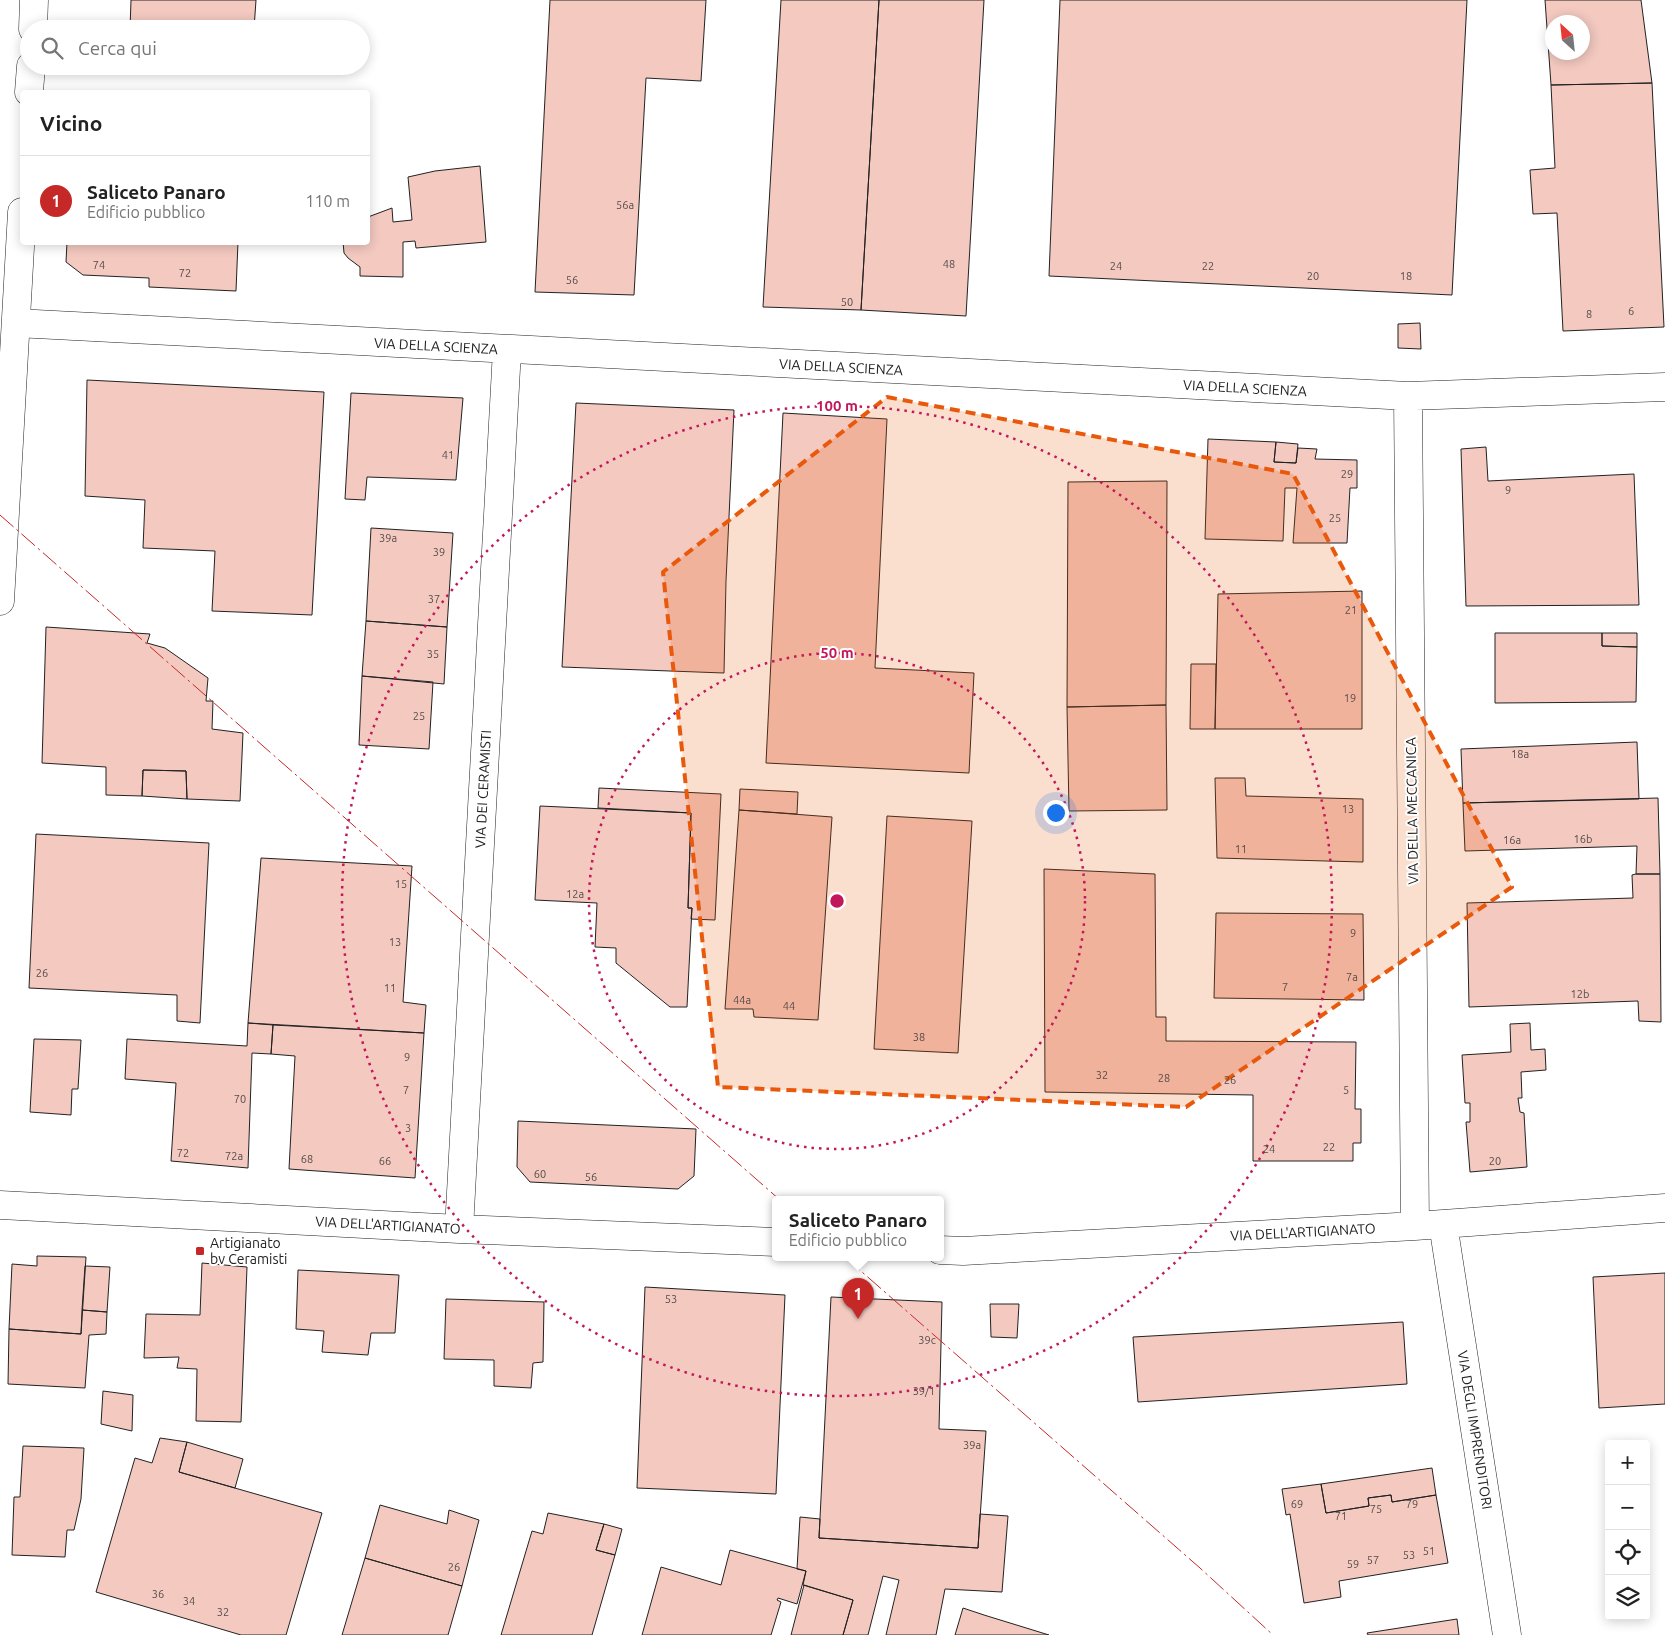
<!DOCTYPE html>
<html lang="it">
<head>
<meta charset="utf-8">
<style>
  body { margin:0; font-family:Ubuntu,sans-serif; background:#f2f2f2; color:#222 }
  .controls { position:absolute; right:15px; bottom:15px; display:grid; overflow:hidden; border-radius:5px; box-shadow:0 2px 12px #0003 }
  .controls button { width:45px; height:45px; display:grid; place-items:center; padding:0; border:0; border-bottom:1px solid #e0e0e0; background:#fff; color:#222; font:25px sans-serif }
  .compass { position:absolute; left:1545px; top:15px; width:45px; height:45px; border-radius:50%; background:#fff; box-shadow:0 2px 12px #0003; rotate:333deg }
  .you { position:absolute; left:1055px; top:812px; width:18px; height:18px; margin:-12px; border:4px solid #fff; border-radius:50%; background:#1a73e8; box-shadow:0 0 0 8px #1a73e833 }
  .badge { display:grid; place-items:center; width:32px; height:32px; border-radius:50%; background:#c62828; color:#fff; font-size:16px; font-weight:700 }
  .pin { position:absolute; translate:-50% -41px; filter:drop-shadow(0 1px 2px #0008) }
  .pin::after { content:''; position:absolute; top:26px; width:18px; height:15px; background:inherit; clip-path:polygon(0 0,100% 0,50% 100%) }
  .popup { position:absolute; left:772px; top:1196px; width:172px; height:65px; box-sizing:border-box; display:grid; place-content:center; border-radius:5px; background:#fff; filter:drop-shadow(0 1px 4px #0005); font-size:16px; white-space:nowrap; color:#767676 }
  .popup b { font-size:19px; color:#222 }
  .popup::after { content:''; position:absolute; left:50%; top:100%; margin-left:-10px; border:10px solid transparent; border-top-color:#fff }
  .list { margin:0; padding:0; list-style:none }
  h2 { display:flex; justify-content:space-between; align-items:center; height:65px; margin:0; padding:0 20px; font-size:21px }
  h2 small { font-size:16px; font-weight:400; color:#767676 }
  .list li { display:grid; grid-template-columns:32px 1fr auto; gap:15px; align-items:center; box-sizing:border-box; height:90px; padding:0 20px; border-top:1px solid #e0e0e0 }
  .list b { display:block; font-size:19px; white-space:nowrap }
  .list p { margin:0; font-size:16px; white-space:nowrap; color:#767676 }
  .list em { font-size:16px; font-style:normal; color:#767676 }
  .icon { flex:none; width:28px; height:28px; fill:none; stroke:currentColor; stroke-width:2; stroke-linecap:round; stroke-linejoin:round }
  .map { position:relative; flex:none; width:1665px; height:1635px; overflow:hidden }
  .search { position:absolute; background:#fff; box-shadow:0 2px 12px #0003; left:20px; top:20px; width:350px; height:55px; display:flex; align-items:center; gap:12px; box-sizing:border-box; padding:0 18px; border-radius:28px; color:#767676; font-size:19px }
  .panel { position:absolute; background:#fff; box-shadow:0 2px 12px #0003; left:20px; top:90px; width:350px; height:155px; border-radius:5px }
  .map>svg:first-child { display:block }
  .building { fill:#f3c9c0; stroke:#222; fill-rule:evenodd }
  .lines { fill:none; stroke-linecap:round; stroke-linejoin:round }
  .street-casing { stroke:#222; stroke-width:29 }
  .street { stroke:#fff; stroke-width:28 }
  .power { stroke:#c62828; stroke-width:1; stroke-dasharray:18 4 2.5 4; stroke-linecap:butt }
  .marked { fill:#e8590c; fill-opacity:0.2; stroke:#e8590c; stroke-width:4; stroke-dasharray:10 6; stroke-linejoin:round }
  .ring { fill:none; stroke:#c2185b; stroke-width:2.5; stroke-dasharray:2.5 5 }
  .poi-dot { fill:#c62828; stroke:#fff; stroke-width:2 }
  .labels { text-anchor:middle; stroke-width:4; stroke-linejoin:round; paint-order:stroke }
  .number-label { font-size:11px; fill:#564c4a }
  .street-label { font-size:14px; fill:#222; stroke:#fff }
  .poi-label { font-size:14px; fill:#222; stroke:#fff; text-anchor:start }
  .centre { fill:#c2185b; stroke:#fff; stroke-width:2.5 }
  .ring-label { font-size:15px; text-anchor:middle; font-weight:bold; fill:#c2185b; stroke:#fff; stroke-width:4; stroke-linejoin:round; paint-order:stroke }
</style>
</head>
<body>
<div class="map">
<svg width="1665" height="1635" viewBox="0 0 1665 1635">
  <rect width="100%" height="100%" fill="#fff"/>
  <path class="building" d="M 131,0 L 256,0 L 254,29 L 130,29 Z
    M 550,0 L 706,0 L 701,81 L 646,78 L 634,295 L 535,292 Z
    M 781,0 L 879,0 L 861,310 L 763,307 Z
    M 879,0 L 984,0 L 966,316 L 861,310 Z
    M 1060,0 L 1467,0 L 1452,295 L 1049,276 Z
    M 1545,0 L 1641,0 L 1652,83 L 1551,85 ZM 1552,22 L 1582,22 L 1582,52 L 1552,52 Z
    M 252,66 L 289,66 L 289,70 L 252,68 Z
    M 1652,83 L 1664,327 L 1563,331 L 1557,213 L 1533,214 L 1530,170 L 1555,168 L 1551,85 Z
    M 480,166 L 486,242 L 416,248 L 415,241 L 403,242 L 403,277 L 360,276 L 360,267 L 348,258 L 344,253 L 343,242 L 368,242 L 368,217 L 392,208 L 393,222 L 412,220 L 408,177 L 435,171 Z
    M 67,242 L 238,242 L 236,291 L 149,287 L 149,278 L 83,275 L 66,262 Z
    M 1420,323 L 1421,349 L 1398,348 L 1398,324 Z
    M 87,380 L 324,392 L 312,615 L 212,611 L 215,551 L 143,548 L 145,500 L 85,496 Z
    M 351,393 L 463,398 L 456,480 L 367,477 L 365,500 L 345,499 Z
    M 576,403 L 734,410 L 726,581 L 724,673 L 562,667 Z
    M 783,413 L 887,419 L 875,668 L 974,673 L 969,773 L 766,763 Z
    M 1208,439 L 1276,442 L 1274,462 L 1296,463 L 1298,448 L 1317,449 L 1315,459 L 1357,460 L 1357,488 L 1350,488 L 1347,543 L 1293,543 L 1297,488 L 1285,488 L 1283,541 L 1205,539 Z
    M 1276,442 L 1298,444 L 1296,463 L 1274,462 Z
    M 1486,447 L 1488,481 L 1634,474 L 1639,605 L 1466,606 L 1461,449 Z
    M 1167,481 L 1166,705 L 1067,707 L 1068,482 Z
    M 371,528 L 453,533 L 447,627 L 366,621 Z
    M 1362,591 L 1362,729 L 1215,729 L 1218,594 Z
    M 366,621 L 447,627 L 444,684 L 362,676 Z
    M 46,627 L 150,634 L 147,643 L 165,648 L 208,678 L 206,701 L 213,701 L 212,729 L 243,733 L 240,801 L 187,799 L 186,771 L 143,770 L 142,796 L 106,795 L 106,767 L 42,763 Z
    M 1495,633 L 1602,633 L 1602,646 L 1637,647 L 1636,702 L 1495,703 Z
    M 1602,633 L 1637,633 L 1637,647 L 1602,646 Z
    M 1191,664 L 1216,664 L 1215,729 L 1190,729 Z
    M 362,676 L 433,682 L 429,749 L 359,745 Z
    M 1166,705 L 1167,810 L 1069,811 L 1067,707 Z
    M 1637,742 L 1639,799 L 1463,803 L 1461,749 Z
    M 143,770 L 186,771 L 187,799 L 142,796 Z
    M 1215,778 L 1245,778 L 1246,796 L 1363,799 L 1363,862 L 1217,858 Z
    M 599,788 L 721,794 L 715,920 L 691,919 L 692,908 L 688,908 L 691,813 L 598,808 Z
    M 740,789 L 798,792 L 797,814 L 739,810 Z
    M 1658,798 L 1660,874 L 1636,874 L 1637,846 L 1465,851 L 1463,803 Z
    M 540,806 L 691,813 L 688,908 L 692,908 L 687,1007 L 670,1007 L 616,963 L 616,948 L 595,947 L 597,903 L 535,900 Z
    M 739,810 L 832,817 L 818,1020 L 754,1017 L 753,1009 L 725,1009 Z
    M 887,816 L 972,821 L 958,1053 L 874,1049 Z
    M 36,834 L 209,843 L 200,1023 L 177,1021 L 177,995 L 29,988 Z
    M 261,858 L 412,866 L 403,1002 L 426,1005 L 424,1033 L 248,1023 Z
    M 1044,869 L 1155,874 L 1156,1017 L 1166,1017 L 1166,1041 L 1356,1042 L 1355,1109 L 1361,1109 L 1361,1143 L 1353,1143 L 1353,1161 L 1253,1161 L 1253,1095 L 1045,1092 Z
    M 1636,874 L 1660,874 L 1661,1022 L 1639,1021 L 1638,1001 L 1469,1007 L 1467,903 L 1633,898 L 1632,875 Z
    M 1216,913 L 1363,914 L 1364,1000 L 1214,998 Z
    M 248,1023 L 273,1025 L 271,1054 L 252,1053 L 248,1168 L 171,1161 L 176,1083 L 125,1079 L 127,1039 L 247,1046 Z
    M 1530,1023 L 1531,1050 L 1545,1049 L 1546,1070 L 1521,1072 L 1522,1098 L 1518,1098 L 1520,1112 L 1524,1113 L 1527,1167 L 1470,1172 L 1466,1122 L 1470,1122 L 1470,1103 L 1465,1103 L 1462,1055 L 1511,1052 L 1510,1024 Z
    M 273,1025 L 424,1033 L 415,1178 L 289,1169 L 295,1056 L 271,1054 Z
    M 34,1039 L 81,1040 L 78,1089 L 72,1089 L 71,1115 L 30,1112 Z
    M 518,1121 L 696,1129 L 694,1176 L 678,1189 L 530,1182 L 517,1167 Z
    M 37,1256 L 86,1257 L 81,1334 L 9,1329 L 12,1264 L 37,1266 Z
    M 202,1263 L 247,1267 L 241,1422 L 196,1421 L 197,1369 L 177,1368 L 179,1357 L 144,1358 L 146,1314 L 200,1315 Z
    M 85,1266 L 110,1267 L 107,1312 L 82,1310 Z
    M 298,1270 L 399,1275 L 395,1333 L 371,1333 L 368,1355 L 322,1352 L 324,1331 L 296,1329 Z
    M 1665,1273 L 1665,1404 L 1599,1408 L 1593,1277 Z
    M 645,1287 L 785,1295 L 776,1494 L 637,1488 Z
    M 831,1297 L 942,1302 L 939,1429 L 986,1431 L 978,1548 L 819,1538 Z
    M 446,1299 L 544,1302 L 543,1362 L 533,1363 L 531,1388 L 494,1386 L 494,1360 L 444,1359 Z
    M 990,1304 L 1019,1304 L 1017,1338 L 991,1337 Z
    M 82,1310 L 107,1312 L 106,1334 L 89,1335 L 85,1388 L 8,1384 L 9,1329 L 81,1334 Z
    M 1403,1322 L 1407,1384 L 1138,1402 L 1133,1337 Z
    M 103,1391 L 133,1395 L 132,1431 L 101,1424 Z
    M 160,1438 L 187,1442 L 179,1472 L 322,1513 L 286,1635 L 241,1635 L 96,1592 L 135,1458 L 152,1463 Z
    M 187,1442 L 243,1459 L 235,1488 L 179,1472 Z
    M 23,1446 L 84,1448 L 81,1499 L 74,1530 L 67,1530 L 65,1557 L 12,1555 L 14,1497 L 20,1497 Z
    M 1432,1468 L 1436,1495 L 1392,1502 L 1391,1495 L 1368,1498 L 1369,1506 L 1326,1513 L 1321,1484 Z
    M 1321,1484 L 1326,1513 L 1369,1506 L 1368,1498 L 1391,1495 L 1392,1502 L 1436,1495 L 1448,1563 L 1339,1581 L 1341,1597 L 1304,1603 L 1290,1514 L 1286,1515 L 1282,1489 Z
    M 380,1505 L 447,1524 L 449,1510 L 479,1520 L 462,1586 L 365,1558 Z
    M 548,1513 L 604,1524 L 596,1550 L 615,1555 L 592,1635 L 501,1635 L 532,1531 L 543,1534 Z
    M 980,1514 L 1008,1516 L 1002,1592 L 945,1589 L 936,1635 L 886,1635 L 899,1580 L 883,1576 L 868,1635 L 843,1635 L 853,1600 L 803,1585 L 806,1571 L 797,1569 L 800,1517 L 820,1519 L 819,1538 L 978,1548 Z
    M 604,1524 L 622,1529 L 615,1555 L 596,1550 Z
    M 730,1550 L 806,1571 L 797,1604 L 778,1598 L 777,1600 L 781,1602 L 771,1635 L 642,1635 L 661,1567 L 721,1585 Z
    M 365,1558 L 462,1586 L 448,1635 L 342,1635 Z
    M 804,1585 L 853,1600 L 843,1635 L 791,1635 Z
    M 963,1608 L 984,1615 L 1049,1635 L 955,1635 Z
    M 1457,1619 L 1459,1635 L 1368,1635 L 1367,1633 Z"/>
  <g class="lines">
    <g class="street-casing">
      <path id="street" d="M 33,29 L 34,0
        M 29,92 L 31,66
        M 16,323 L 1408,396 L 1665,387
        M 1408,396 L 1415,1226
        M 0,601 L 22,212
        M 0,1205 L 459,1229 L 776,1242
        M 1443,1224 L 1507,1635
        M 459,1229 L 507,350
        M 940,1250 L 963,1251 L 1415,1226 L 1665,1208"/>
    </g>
    <use href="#street" class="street"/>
    <path class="power" d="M 0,515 L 780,1200
      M 846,1258 L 1200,1568 L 1273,1635"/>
  </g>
  <path class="marked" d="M 887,397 L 1293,474 L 1512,887 L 1186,1107 L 718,1087 L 663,572 Z"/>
  <g class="ring">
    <circle cx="837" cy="901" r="248"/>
    <circle cx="837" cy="901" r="495"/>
  </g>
  <rect class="poi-dot" x="195" y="1246" width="10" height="10" rx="2.5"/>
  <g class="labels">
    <g class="number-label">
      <text x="625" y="209">56a</text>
      <text x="949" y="268">48</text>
      <text x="99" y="269">74</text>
      <text x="1116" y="270">24</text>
      <text x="1208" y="270">22</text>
      <text x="185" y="277">72</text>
      <text x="1313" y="280">20</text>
      <text x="1406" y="280">18</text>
      <text x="572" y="284">56</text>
      <text x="847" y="306">50</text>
      <text x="1631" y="315">6</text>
      <text x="1589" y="318">8</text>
      <text x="448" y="459">41</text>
      <text x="1347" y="478">29</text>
      <text x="1508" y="494">9</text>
      <text x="1335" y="522">25</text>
      <text x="388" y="542">39a</text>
      <text x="439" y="556">39</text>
      <text x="434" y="603">37</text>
      <text x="1351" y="614">21</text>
      <text x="433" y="658">35</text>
      <text x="1350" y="702">19</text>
      <text x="419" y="720">25</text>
      <text x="1520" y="758">18a</text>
      <text x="1348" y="813">13</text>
      <text x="1583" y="843">16b</text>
      <text x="1512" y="844">16a</text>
      <text x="1241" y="853">11</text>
      <text x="401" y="888">15</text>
      <text x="575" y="898">12a</text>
      <text x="1353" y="937">9</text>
      <text x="395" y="946">13</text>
      <text x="42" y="977">26</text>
      <text x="1352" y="981">7a</text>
      <text x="1285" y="991">7</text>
      <text x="390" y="992">11</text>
      <text x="1580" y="998">12b</text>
      <text x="742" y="1004">44a</text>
      <text x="789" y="1010">44</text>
      <text x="919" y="1041">38</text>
      <text x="407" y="1061">9</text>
      <text x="1102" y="1079">32</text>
      <text x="1164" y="1082">28</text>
      <text x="1230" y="1084">26</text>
      <text x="406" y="1094">7</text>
      <text x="1346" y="1094">5</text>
      <text x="240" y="1103">70</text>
      <text x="408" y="1132">3</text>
      <text x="1329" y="1151">22</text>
      <text x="1269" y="1153">24</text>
      <text x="183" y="1157">72</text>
      <text x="234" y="1160">72a</text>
      <text x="307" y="1163">68</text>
      <text x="385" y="1165">66</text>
      <text x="1495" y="1165">20</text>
      <text x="540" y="1178">60</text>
      <text x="591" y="1181">56</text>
      <text x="671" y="1303">53</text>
      <text x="927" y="1344">39c</text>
      <text x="924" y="1395">39/1</text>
      <text x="972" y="1449">39a</text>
      <text x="1297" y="1508">69</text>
      <text x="1412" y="1508">79</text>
      <text x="1376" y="1513">75</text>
      <text x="1341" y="1520">71</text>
      <text x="1429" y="1555">51</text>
      <text x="1409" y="1559">53</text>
      <text x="1373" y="1564">57</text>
      <text x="1353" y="1568">59</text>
      <text x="454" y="1571">26</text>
      <text x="158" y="1598">36</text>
      <text x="189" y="1605">34</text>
      <text x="223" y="1616">32</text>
    </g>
    <g class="street-label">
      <text transform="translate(436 346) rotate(3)" y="5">VIA DELLA SCIENZA</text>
      <text transform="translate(841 367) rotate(3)" y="5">VIA DELLA SCIENZA</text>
      <text transform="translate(1245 388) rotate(3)" y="5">VIA DELLA SCIENZA</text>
      <text transform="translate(483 789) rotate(-87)" y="5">VIA DEI CERAMISTI</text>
      <text transform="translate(1412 811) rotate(-91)" y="5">VIA DELLA MECCANICA</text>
      <text transform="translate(388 1225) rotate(3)" y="5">VIA DELL'ARTIGIANATO</text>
      <text transform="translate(1303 1232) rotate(-3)" y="5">VIA DELL'ARTIGIANATO</text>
      <text transform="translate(1475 1430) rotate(81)" y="5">VIA DEGLI IMPRENDITORI</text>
    </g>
    <g class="poi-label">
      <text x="210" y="1248">Artigianato<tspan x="210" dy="16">bv Ceramisti</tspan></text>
    </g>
  </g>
  <circle cx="837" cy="901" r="8" class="centre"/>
  <g class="ring-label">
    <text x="837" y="411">100 m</text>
    <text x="837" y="658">50 m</text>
  </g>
</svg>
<div class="controls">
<button>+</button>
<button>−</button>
<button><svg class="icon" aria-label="locate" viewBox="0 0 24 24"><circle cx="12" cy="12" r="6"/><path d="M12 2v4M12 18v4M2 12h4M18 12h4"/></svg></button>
<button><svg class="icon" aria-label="layers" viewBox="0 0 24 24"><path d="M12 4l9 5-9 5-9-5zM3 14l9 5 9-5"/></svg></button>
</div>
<svg class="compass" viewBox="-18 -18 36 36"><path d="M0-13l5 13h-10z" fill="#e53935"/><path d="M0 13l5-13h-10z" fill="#767676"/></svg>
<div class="you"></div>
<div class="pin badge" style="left:858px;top:1319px">1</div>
<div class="popup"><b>Saliceto Panaro</b>Edificio pubblico</div>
<div class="search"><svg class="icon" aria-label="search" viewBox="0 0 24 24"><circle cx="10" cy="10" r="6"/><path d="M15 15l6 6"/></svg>Cerca qui</div>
<section class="panel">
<h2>Vicino<small></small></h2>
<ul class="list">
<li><span class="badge">1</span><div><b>Saliceto Panaro</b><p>Edificio pubblico</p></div><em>110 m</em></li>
</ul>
</section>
</div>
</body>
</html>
